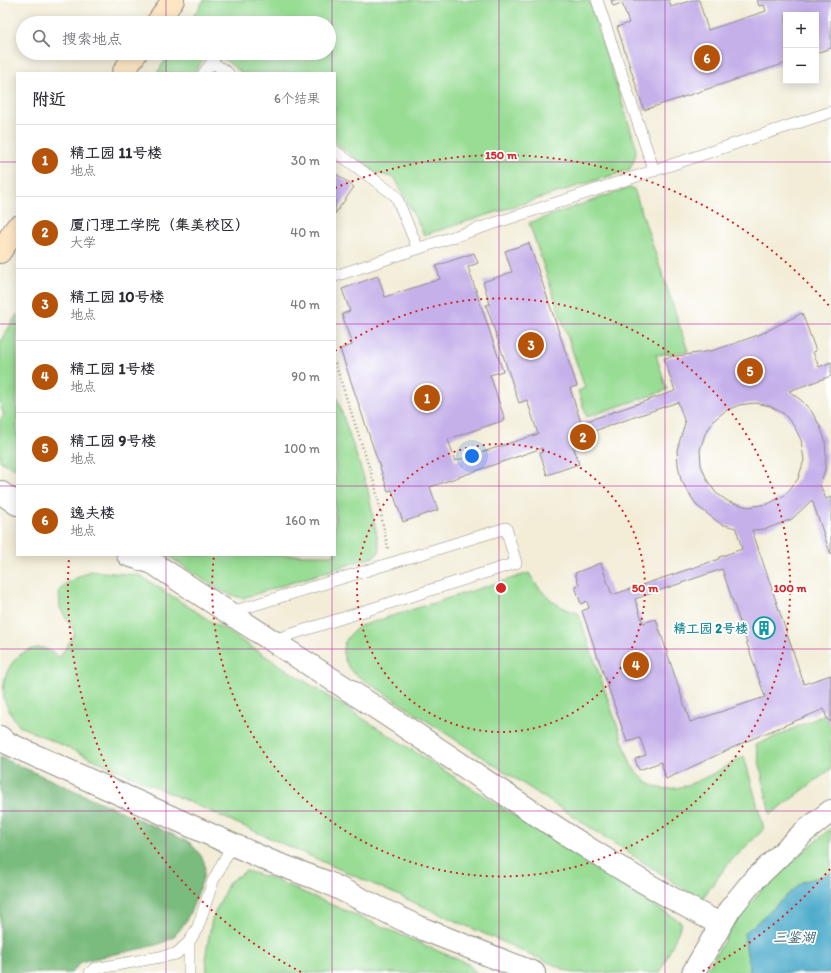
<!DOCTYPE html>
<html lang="zh">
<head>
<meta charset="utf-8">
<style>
  body { margin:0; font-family:Itim,"LXGW WenKai TC",sans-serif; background:#f7f7f7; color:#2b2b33 }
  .controls { position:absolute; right:12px; top:12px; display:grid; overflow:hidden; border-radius:0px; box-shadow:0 2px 10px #0003 }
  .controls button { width:36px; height:36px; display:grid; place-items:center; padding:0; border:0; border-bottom:1px solid #e1e1e2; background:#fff; color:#2b2b33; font:20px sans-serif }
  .you { position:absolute; left:472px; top:456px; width:14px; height:14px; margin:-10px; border:3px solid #fff; border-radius:50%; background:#1a73e8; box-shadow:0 0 0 6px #1a73e833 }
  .badge { display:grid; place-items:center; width:26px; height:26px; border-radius:50%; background:#b45309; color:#fff; font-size:13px; font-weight:700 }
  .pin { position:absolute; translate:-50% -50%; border:2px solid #fff; box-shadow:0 1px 4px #0006 }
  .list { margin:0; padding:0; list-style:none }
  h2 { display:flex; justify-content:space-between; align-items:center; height:52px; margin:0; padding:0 16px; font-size:17px }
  h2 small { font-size:13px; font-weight:400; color:#7c7c81 }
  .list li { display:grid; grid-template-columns:26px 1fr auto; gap:12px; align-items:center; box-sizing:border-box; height:72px; padding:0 16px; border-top:1px solid #e1e1e2 }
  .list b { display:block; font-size:15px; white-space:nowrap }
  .list p { margin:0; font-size:13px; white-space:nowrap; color:#7c7c81 }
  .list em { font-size:13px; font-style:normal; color:#7c7c81 }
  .icon { flex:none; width:22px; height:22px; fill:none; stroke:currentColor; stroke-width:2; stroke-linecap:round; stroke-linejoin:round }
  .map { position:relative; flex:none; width:831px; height:973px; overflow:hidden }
  .search { position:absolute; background:#fff; box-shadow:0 2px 10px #0003; left:16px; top:16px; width:320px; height:44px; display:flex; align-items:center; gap:10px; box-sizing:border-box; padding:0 14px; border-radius:22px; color:#7c7c81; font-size:15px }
  .panel { position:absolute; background:#fff; box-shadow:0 2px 10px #0003; left:16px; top:72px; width:320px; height:484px; border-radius:0px }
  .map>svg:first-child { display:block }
  .green { fill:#99dd95; stroke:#628460 }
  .forest { fill:#7abc7e; stroke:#527454 }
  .water { fill:#4baaca; stroke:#3b6a7a }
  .building { fill:#c5b0ea; fill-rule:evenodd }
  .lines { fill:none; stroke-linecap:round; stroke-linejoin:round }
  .lane-casing { stroke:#8f8c82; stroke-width:12 }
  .street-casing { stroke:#8f8c82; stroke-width:24 }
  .secondary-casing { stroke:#8f8c82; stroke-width:24 }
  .path { stroke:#8f8c82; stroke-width:2.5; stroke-dasharray:1 3; stroke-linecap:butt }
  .lane { stroke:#fff; stroke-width:11 }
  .street { stroke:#fff; stroke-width:22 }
  .secondary { stroke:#fce6c4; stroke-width:22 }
  .grid { fill:none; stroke:#b5179e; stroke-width:1; stroke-opacity:0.55 }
  .ring { fill:none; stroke:#d62828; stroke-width:2; stroke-dasharray:2 4 }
  .labels { text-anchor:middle; stroke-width:3.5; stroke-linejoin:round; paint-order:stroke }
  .culture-label { font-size:13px; font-weight:bold; fill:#0d838f; stroke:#fff; text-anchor:end }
  .water-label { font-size:14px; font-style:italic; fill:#385e6b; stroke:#fff }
  .centre { fill:#d62828; stroke:#fff; stroke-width:2 }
  .ring-label { font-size:12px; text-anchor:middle; font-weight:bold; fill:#d62828; stroke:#fff; stroke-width:3.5; stroke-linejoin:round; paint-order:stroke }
</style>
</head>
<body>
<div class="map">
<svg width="831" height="973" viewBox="0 0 831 973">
  <rect width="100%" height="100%" fill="#fff"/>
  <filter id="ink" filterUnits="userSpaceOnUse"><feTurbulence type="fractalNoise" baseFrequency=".025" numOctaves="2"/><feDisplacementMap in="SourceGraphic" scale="8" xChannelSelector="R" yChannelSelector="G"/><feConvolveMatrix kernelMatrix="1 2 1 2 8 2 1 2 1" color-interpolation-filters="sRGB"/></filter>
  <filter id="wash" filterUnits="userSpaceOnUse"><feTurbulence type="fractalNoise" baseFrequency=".012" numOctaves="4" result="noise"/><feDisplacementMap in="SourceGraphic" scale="16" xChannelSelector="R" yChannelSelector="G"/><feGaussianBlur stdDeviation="0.9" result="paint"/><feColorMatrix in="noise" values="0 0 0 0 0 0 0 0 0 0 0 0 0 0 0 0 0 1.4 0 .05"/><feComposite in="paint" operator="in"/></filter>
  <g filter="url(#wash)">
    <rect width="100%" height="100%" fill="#f3edd8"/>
    <path class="green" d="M 204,0 L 589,0 L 635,143 C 637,154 635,161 629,170 L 424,235 L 395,178 L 376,173 L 335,143 L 335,73 L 242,73 L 224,59 L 203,60 L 194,73 L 157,73 L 170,53 L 329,53 L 329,23 L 189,23 Z
      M 628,188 L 634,189 L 688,351 L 656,355 L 667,390 L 587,417 L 578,391 L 585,388 L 529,223 Z
      M 17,314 L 17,470 L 0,461 L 0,419 L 4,415 L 0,405 L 0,343 Z
      M 335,392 L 368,490 L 380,551 L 373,557 L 243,598 C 222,596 186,567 167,555 L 335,555 Z
      M 90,571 L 139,575 L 682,923 L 660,973 L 572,973 L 19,726 C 14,718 6,708 4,698 C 0,675 15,648 41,648 C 47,648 54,655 60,657 L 75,633 L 60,608 L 59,590 L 67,583 Z
      M 529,573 C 535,585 548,599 560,606 C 565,609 572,611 578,613 L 631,765 C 638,773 645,783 656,787 C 681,796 722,768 744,756 L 764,829 L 728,864 L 701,900 L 352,672 C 338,653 340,641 360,626 Z
      M 826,714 L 831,730 L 831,769 L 770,815 L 756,745 Z
      M 831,828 L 831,873 L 802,882 L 744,934 L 750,973 L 705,973 L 733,926 L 766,884 Z
      M 246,871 L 268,877 L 468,964 L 477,973 L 207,973 L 206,953 L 212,919 L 229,882 Z"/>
    <path class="forest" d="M 0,757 L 189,842 C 208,862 208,864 199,890 C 193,906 186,926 173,937 C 160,948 114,953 97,958 C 92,959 86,960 82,962 C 78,964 75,970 71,973 L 0,973 Z"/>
    <path class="water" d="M 831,873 L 831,973 L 750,973 L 744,934 L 802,882 Z"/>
    <g id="blocks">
      <path class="building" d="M 611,0 L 669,0 L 671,7 L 692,0 L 699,0 L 708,30 L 766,11 L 764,5 L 759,6 L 757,0 L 831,0 L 831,48 L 816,53 L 816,15 L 786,15 L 786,63 L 644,110 L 617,27 L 629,23 L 622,3 L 613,6 Z
        M 335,173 L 354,187 L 335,214 Z
        M 529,243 L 577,386 L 570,388 L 581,423 L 675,391 L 664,358 L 711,351 L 733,344 L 761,334 L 802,313 L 816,351 L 813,352 L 819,367 L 831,362 L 831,376 L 789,391 L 802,401 L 812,412 L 820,426 L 825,440 L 826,455 L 825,470 L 820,485 L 826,499 L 831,497 L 831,555 L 812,500 L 792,519 L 766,529 L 752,530 L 804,684 L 831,675 L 831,722 L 827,719 L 824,709 L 747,741 L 666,779 L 661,762 L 639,770 L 635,759 L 646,755 L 640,738 L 627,742 L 582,611 L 589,608 L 587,601 L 581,604 L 575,586 L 579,585 L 575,573 L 601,563 L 612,595 L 719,559 L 719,557 L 742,549 L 736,528 L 721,524 L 697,506 L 681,480 L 678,465 L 677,450 L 685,423 L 678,402 L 571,439 L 579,464 L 547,475 L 540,453 L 543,452 L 542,448 L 430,487 L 438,510 L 403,522 L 392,490 L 388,491 L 340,349 L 352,345 L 342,314 L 350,311 L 342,289 L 378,276 L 385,297 L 440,279 L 436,266 L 474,253 L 478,263 L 468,267 L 503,371 L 490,375 L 505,420 L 448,439 L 455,461 L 538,434 L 527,400 L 519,403 L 486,305 L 490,304 L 483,282 L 512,272 L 505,251 ZM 755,403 L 770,406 L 784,414 L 794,426 L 801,440 L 804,460 L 798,479 L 785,495 L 768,504 L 748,507 L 729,502 L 716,493 L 707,480 L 701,465 L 700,450 L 705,434 L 713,421 L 725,411 L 739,405 ZM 722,569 L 765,697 L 690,722 L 656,619 L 643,623 L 635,599 Z"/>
    </g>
  </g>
  <g filter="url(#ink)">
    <use href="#blocks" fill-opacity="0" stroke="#8f8c82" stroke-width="1"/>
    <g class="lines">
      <g class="lane-casing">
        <path id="lane" d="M 597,0 L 654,171
          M 204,73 L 212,62 L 228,73
          M 335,151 L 396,196 L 418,249
          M 335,276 L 831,112
          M 228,613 L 506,528 L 516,563 L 270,641
          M 90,973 L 94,969 L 176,954 L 189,942 L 198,927 L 213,881 L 232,845
          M 189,973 L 189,942"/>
      </g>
      <g class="street-casing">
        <path id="street" d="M 0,492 L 17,504
          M 128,555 L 153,563 C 238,620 326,674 411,731 C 512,798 612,869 720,924
          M 0,737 L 7,743 L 191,826 L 270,861 L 326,882 L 418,927 L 534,973
          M 693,973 L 730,909 L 751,883 L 803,833 L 831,811"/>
      </g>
      <g class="secondary-casing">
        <path id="secondary" d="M 157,23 L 173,0
          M 123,73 L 136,53
          M 0,252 L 17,227"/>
      </g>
      <path class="path" d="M 335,363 L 375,485 L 388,549"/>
      <use href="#lane" class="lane"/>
      <use href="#street" class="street"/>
      <use href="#secondary" class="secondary"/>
    </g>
  </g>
  <path class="grid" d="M 166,0 L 166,23M 332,0 L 332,73M 499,0 L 499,973M 665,0 L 665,973M 166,53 L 166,73M 0,162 L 17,162M 335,162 L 831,162M 0,324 L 17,324M 335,324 L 831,324M 0,486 L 17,486M 335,486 L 831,486M 166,555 L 166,973M 332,555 L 332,973M 0,649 L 831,649M 0,811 L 831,811"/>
  <g class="ring">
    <circle cx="501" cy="588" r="144"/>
    <path d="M335 351A289 289 0 1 1 214 555"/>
    <path d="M830 869A433 433 0 0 1 701 972M301 972A433 433 0 0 1 69 558M335 188A433 433 0 0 1 830 307"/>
  </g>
  <defs>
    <g id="building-ring" transform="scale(1.15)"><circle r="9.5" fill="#fff" stroke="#0f9aa8" stroke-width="1.5"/><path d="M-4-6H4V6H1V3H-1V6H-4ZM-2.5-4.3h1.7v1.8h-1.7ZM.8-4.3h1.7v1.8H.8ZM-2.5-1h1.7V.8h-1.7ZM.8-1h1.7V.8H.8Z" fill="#0f9aa8"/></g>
  </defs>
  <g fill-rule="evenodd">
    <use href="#building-ring" x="764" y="628"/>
  </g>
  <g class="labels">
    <g class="culture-label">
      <text x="748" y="633">精工园 2号楼</text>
    </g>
    <g class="water-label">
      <text x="794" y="942">三鉴湖</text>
    </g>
  </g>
  <circle cx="501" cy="588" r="6" class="centre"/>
  <g class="ring-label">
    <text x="501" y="159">150 m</text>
    <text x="645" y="592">50 m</text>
    <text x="790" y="592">100 m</text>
  </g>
</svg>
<div class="controls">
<button>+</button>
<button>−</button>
</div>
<div class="you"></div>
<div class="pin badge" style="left:427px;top:398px">1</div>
<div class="pin badge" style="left:583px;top:437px">2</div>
<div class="pin badge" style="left:531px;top:345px">3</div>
<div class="pin badge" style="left:636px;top:665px">4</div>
<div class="pin badge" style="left:750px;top:371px">5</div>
<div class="pin badge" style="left:707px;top:58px">6</div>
<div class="search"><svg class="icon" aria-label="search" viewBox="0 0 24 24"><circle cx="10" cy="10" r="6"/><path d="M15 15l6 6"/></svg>搜索地点</div>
<section class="panel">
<h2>附近<small>6个结果</small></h2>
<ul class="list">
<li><span class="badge">1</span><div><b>精工园 11号楼</b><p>地点</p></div><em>30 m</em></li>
<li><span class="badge">2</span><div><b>厦门理工学院（集美校区）</b><p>大学</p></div><em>40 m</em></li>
<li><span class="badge">3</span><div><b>精工园 10号楼</b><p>地点</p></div><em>40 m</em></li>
<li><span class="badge">4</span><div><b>精工园 1号楼</b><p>地点</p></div><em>90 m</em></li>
<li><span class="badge">5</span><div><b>精工园 9号楼</b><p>地点</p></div><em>100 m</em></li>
<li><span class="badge">6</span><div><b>逸夫楼</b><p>地点</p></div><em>160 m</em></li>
</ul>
</section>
</div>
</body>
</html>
